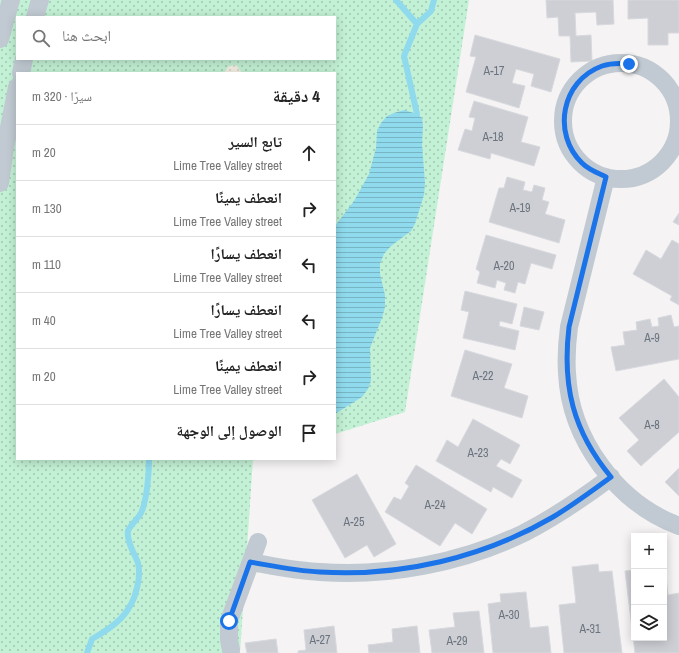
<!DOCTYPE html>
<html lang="ar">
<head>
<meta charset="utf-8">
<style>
  body { margin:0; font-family:"Archivo Narrow","Noto Naskh Arabic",sans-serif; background:#f6f6f6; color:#222; direction:rtl }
  .controls { position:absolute; right:12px; bottom:12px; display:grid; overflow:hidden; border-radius:0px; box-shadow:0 2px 10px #0003 }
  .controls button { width:36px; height:36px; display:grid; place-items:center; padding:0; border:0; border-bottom:1px solid #e0e0e0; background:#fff; color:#222; font:20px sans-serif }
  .stop { position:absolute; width:12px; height:12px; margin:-9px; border:3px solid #1a73e8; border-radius:50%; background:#fff }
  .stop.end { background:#1a73e8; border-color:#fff; box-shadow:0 1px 4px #0008 }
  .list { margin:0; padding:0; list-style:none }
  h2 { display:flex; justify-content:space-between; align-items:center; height:52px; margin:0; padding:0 16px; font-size:17px }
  h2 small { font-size:13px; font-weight:400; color:#767676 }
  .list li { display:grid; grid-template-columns:26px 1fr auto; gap:12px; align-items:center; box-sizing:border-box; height:56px; padding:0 16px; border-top:1px solid #e0e0e0 }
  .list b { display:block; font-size:15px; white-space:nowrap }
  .list p { margin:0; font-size:13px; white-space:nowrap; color:#767676 }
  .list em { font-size:13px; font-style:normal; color:#767676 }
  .icon { flex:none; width:22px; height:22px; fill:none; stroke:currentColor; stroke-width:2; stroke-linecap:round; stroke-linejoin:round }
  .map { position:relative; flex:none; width:679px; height:653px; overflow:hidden; direction:ltr }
  .search { position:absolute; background:#fff; box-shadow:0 2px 10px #0003; left:16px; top:16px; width:320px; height:44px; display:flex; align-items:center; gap:10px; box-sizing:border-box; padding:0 14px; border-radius:0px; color:#767676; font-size:15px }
  .panel { position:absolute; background:#fff; box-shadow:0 2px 10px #0003; left:16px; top:72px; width:320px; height:388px; border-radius:0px; direction:rtl }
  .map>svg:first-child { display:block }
  .grass { fill:url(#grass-dots); fill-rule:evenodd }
  .sand { fill:url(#sand-dots) }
  .water { fill:url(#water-rules) }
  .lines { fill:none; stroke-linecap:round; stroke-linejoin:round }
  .stream { stroke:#90daee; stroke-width:6 }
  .building { fill:#cdcfd5; stroke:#d7d9de }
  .street { stroke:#c1cad2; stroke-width:18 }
  .route { stroke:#1a73e8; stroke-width:5 }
  .labels { text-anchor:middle; stroke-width:3; stroke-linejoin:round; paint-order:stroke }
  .number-label { font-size:12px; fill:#6b747e }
</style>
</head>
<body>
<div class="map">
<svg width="679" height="653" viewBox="0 0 679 653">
  <defs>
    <pattern id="grass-dots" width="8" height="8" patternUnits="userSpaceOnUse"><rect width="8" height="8" fill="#c3f1d5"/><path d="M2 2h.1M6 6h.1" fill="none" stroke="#a0c6b0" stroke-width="1.8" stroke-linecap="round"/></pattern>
    <pattern id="sand-dots" width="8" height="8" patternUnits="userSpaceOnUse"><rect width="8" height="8" fill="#f5f0e5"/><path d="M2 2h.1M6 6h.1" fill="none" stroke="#d4d0c7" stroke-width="1.8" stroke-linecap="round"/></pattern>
    <pattern id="water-rules" width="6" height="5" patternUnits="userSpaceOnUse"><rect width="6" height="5" fill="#90daee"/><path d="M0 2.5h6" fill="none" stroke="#78b4c4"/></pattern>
  </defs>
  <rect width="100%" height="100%" fill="#f5f3f3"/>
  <path class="grass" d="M 0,0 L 469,0 L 405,412 L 335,434 L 335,73 L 17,73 L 17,459 L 253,459 L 240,653 L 0,653 ZM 17,17 L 335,17 L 335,59 L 17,59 Z"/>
  <path class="sand" d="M 234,65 L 237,66 L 242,73 L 224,73 L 228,67 Z"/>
  <path class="water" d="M 404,110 L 417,114 L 422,118 L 423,125 L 422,144 L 425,183 L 424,195 L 415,224 L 411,231 L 391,246 L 384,254 L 380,264 L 380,274 L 385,295 L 385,307 L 382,318 L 370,348 L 371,381 L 368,389 L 362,397 L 335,414 L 335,226 L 354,201 L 369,174 L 376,148 L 377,131 L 381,123 L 387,116 L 394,113 Z"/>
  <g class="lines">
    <path class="stream" d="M 396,0 L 417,24 L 404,56 L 417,114
      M 417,24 L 431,11 L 434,0
      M 87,653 L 92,639 C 115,626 131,614 137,588 C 139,580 140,571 138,563 C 135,555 126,540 128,531 C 130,525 138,519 141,513 C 147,500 149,474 149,459"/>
  </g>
  <path class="building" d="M 546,0 L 613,0 L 614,24 L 597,25 L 596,12 L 575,13 L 576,36 L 591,35 L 592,61 L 571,62 L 570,36 L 559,36 L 558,17 L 547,18 Z
    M 628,0 L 679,0 L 679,33 L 668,33 L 668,45 L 648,45 L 648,18 L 628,19 Z
    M 475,35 L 560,59 L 551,92 L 531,86 L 534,74 L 516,69 L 512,83 L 525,86 L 519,108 L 466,92 L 476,57 L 470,56 Z
    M 474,101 L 528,117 L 521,142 L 540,147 L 534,166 L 491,153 L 490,159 L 458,150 L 465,129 L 472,131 L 475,118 L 469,117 Z
    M 507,177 L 525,182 L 523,190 L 532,192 L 534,185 L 545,188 L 542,200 L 549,202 L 545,214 L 565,220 L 559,243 L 489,222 L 499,188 L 504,188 Z
    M 679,213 L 679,225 L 673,222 Z
    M 486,235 L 556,255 L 552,269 L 531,263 L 525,284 L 518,282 L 515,293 L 504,290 L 506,283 L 497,280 L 495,288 L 477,283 L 480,272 L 476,269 Z
    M 672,240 L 679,244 L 679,305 L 670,300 L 672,296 L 633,274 L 646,250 L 661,259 Z
    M 465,291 L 517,304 L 512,324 L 500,321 L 499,326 L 519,331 L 515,350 L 463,338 L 469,312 L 461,310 Z
    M 524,307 L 544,312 L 539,330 L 520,326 Z
    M 671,315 L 674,327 L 679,326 L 679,359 L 616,371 L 611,347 L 625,345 L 623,332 L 637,330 L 636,322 L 650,319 L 652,327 L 659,326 L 658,318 Z
    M 465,350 L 512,364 L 504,388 L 528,396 L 522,418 L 451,396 Z
    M 664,379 L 679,397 L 679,432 L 641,466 L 627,451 L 639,440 L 619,418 Z
    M 473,419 L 520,445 L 510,464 L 501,459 L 496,466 L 522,480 L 512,498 L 493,487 L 491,492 L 436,461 L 447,440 L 458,447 Z
    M 416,465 L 487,509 L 472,534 L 455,523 L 440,546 L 385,512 L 394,497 L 401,500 L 409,486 L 405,483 Z
    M 679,468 L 679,496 L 665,482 Z
    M 357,474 L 396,544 L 374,557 L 367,545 L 345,558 L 312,500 Z
    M 664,560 L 668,595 L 679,593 L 679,653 L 635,653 L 625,571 L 634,570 L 634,638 L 664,638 Z
    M 598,564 L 599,572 L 612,571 L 622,653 L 564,653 L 559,605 L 576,603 L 572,567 Z
    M 526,592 L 530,628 L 548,626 L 551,653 L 493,653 L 488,604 L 501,602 L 500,594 Z
    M 479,611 L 484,653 L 432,653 L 429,630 L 455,627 L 453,613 Z
    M 334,626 L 337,653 L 298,653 L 298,651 L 306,650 L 304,630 Z
    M 417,626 L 420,653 L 369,653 L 368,645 L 393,642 L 392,629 Z
    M 276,639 L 278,653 L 247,653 L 245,643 Z"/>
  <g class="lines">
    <path class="street" d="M 35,17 L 40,0
      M 0,39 L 11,0
      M563 121a58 58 0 1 1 116 0a58 58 0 1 1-116 0Z
      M 21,73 L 24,59
      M 606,177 L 569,327 C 567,342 566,357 567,373 C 570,439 617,503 679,526
      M 0,183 L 5,148 L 17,87
      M 251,562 C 273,566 296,571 320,572 C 388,577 462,563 524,533 C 555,517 583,498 611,477
      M 231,650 L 229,640 L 229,621 L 258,542"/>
  </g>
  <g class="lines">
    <path class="route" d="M 229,621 L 250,562 C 273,566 296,571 320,572 C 400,577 483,558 553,517 C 573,505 592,491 611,477 C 573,431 562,386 569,327 L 606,177 C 598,173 589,170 582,163 C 552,134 561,81 602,66 C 611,63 620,63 629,64"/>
  </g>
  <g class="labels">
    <g class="number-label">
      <text x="494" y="75">A-17</text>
      <text x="493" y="141">A-18</text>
      <text x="520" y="212">A-19</text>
      <text x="504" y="270">A-20</text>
      <text x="652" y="342">A-9</text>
      <text x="483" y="380">A-22</text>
      <text x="652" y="429">A-8</text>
      <text x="478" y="457">A-23</text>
      <text x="435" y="509">A-24</text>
      <text x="354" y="526">A-25</text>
      <text x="509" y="619">A-30</text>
      <text x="590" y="633">A-31</text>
      <text x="320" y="644">A-27</text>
      <text x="457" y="645">A-29</text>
    </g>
  </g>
</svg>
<div class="controls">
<button>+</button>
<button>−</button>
<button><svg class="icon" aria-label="layers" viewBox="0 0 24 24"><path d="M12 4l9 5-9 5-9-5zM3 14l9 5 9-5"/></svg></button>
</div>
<div class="stop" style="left:229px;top:621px"></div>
<div class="stop end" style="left:629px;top:64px"></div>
<div class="search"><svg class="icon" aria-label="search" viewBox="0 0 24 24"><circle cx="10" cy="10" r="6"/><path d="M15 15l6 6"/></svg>ابحث هنا</div>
<section class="panel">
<h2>4 دقيقة<small>سيرًا · 320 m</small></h2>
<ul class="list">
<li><svg class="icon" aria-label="ahead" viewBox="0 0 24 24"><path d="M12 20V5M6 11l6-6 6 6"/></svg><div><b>تابع السير</b><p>Lime Tree Valley street</p></div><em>20 m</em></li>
<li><svg class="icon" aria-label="right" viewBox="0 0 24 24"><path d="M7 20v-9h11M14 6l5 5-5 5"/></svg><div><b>انعطف يمينًا</b><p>Lime Tree Valley street</p></div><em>130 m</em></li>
<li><svg class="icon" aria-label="left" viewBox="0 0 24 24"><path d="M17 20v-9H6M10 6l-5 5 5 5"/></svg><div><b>انعطف يسارًا</b><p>Lime Tree Valley street</p></div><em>110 m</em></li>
<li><svg class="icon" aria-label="left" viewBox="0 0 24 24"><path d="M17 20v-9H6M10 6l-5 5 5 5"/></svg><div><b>انعطف يسارًا</b><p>Lime Tree Valley street</p></div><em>40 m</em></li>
<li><svg class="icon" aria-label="right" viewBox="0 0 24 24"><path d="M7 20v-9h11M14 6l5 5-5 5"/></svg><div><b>انعطف يمينًا</b><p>Lime Tree Valley street</p></div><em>20 m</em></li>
<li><svg class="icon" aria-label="arrive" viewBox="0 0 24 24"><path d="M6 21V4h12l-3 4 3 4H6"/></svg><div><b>الوصول إلى الوجهة</b></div></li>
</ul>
</section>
</div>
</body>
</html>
